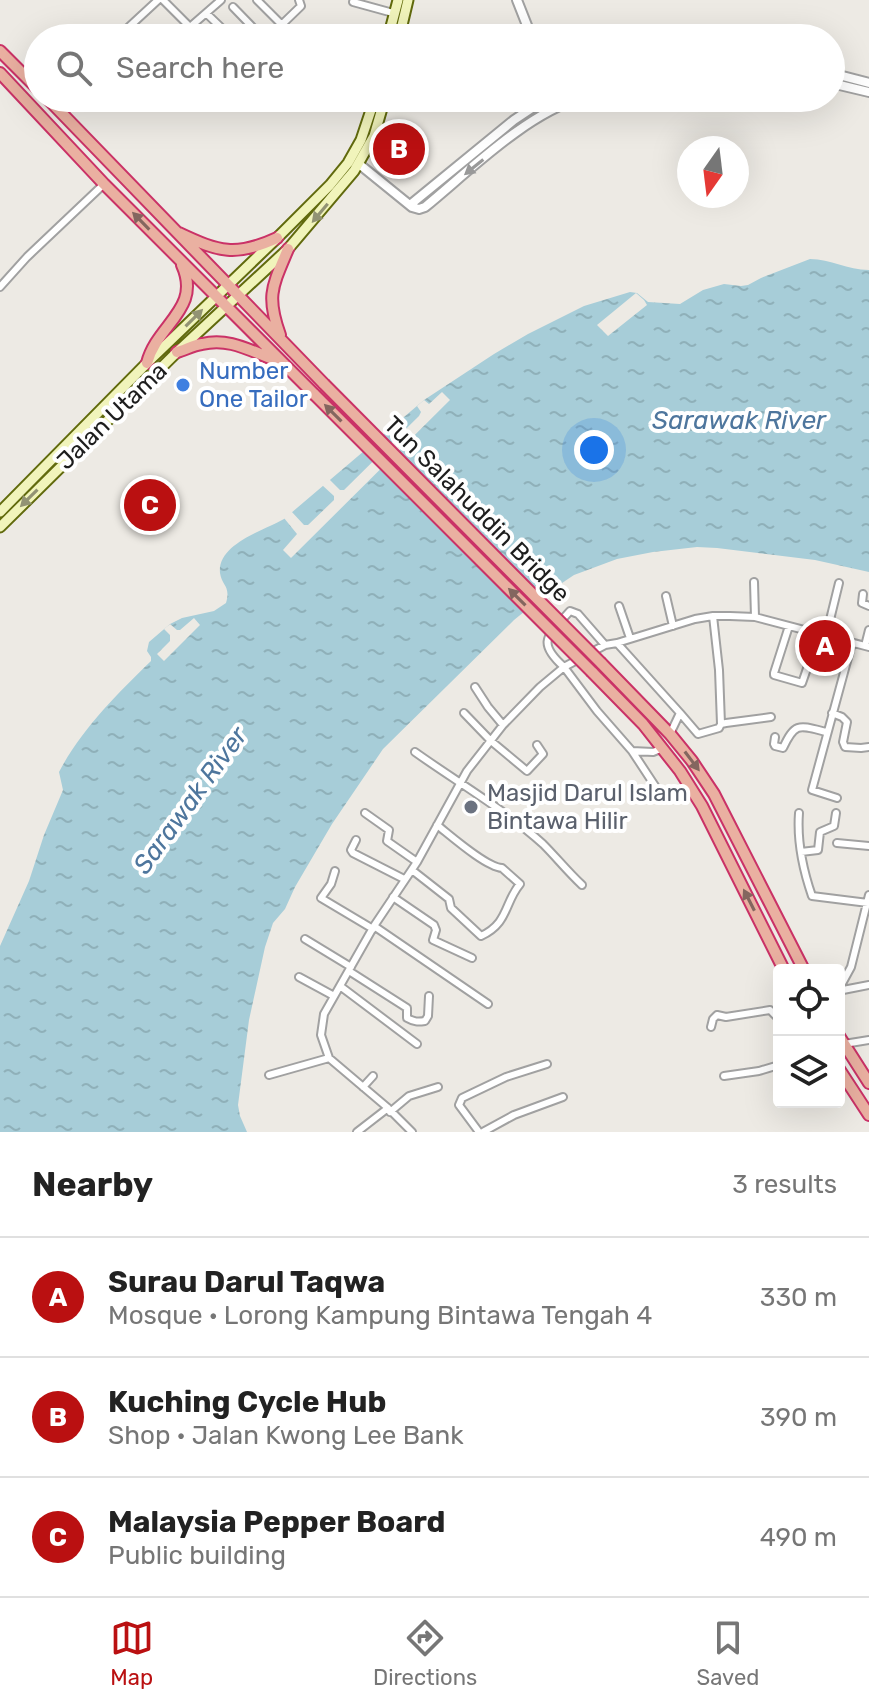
<!DOCTYPE html>
<html lang="en">
<head>
<meta charset="utf-8">
<style>
  body { margin:0; font-family:Rubik,sans-serif; background:#f2f2f2; color:#222 }
  .controls { position:absolute; right:24px; bottom:24px; display:grid; overflow:hidden; border-radius:8px; box-shadow:0 8px 32px #0002 }
  .controls button { width:72px; height:72px; display:grid; place-items:center; padding:0; border:0; border-bottom:2px solid #e0e0e0; background:#fff; color:#222; font:40px sans-serif }
  .compass { position:absolute; left:677px; top:136px; width:72px; height:72px; border-radius:50%; background:#fff; box-shadow:0 8px 32px #0002; rotate:194deg }
  .you { position:absolute; left:594px; top:450px; width:28px; height:28px; margin:-20px; border:6px solid #fff; border-radius:50%; background:#1a73e8; box-shadow:0 0 0 12px #1a73e833 }
  .badge { display:grid; place-items:center; width:52px; height:52px; border-radius:50%; background:#ba1011; color:#fff; font-size:26px; font-weight:700 }
  .pin { position:absolute; translate:-50% -50%; border:4px solid #fff; box-shadow:0 2px 8px #0006 }
  .list { margin:0; padding:0; list-style:none }
  h2 { display:flex; justify-content:space-between; align-items:center; height:104px; margin:0; padding:0 32px; font-size:34px }
  h2 small { font-size:26px; font-weight:400; color:#767676 }
  .list li { display:grid; grid-template-columns:52px 1fr auto; gap:24px; align-items:center; box-sizing:border-box; height:120px; padding:0 32px; border-top:2px solid #e0e0e0 }
  .list b { display:block; font-size:30px; white-space:nowrap }
  .list p { margin:0; font-size:26px; white-space:nowrap; color:#767676 }
  .list em { font-size:26px; font-style:normal; color:#767676 }
  .icon { flex:none; width:44px; height:44px; fill:none; stroke:currentColor; stroke-width:2; stroke-linecap:round; stroke-linejoin:round }
  .map { position:relative; flex:none; width:869px; height:1132px; overflow:hidden }
  .search { position:absolute; background:#fff; box-shadow:0 8px 32px #0002; left:24px; right:24px; top:24px; height:88px; display:flex; align-items:center; gap:20px; box-sizing:border-box; padding:0 28px; border-radius:44px; color:#767676; font-size:30px }
  .sheet { height:464px; background:#fff }
  nav { display:flex; justify-content:space-around; align-items:center; box-sizing:border-box; height:112px; border-top:2px solid #e0e0e0; background:#fff; font-size:22px; color:#767676 }
  nav a { display:grid; justify-items:center; gap:4px }
  nav .on { color:#ba1011 }
  .map>svg:first-child { display:block }
  .water { fill:url(#water-ripples) }
  .pier { fill:#edeae4 }
  .lines { fill:none; stroke-linecap:round; stroke-linejoin:round }
  .minor-casing { stroke:#a1a1a1; stroke-width:10 }
  .tertiary-casing { stroke:#a1a1a1; stroke-width:12 }
  .secondary-casing { stroke:#616a0d; stroke-width:13 }
  .trunk-casing { stroke:#ca3267; stroke-width:14 }
  .minor { stroke:#fff; stroke-width:6 }
  .tertiary { stroke:#fff; stroke-width:8 }
  .secondary { stroke:#f1f4bb; stroke-width:9 }
  .trunk { stroke:#eab0a1; stroke-width:10 }
  .trunk-bridge-casing { stroke:#ca3267; stroke-width:14; stroke-linecap:butt }
  .trunk-bridge { stroke:#eab0a1; stroke-width:10 }
  .oneway { fill:#999 }
  .oneway2 { fill:#929374 }
  .oneway3 { fill:#84665f }
  .shop-dot { fill:#3f7fe0; stroke:#fff; stroke-width:3 }
  .worship-dot { fill:#6b7280; stroke:#fff; stroke-width:3 }
  .labels { text-anchor:middle; stroke-width:8; stroke-linejoin:round; paint-order:stroke }
  .shop-label { font-size:24px; fill:#366cbe; stroke:#fff; text-anchor:start }
  .street-label { font-size:24px; fill:#1d1d1d; stroke:#fff }
  .worship-label { font-size:24px; fill:#5b616d; stroke:#fff; text-anchor:start }
  .water-label { font-size:26px; font-style:italic; fill:#4e769d; stroke:#fff }
</style>
</head>
<body>
<div class="map">
<svg width="869" height="1132" viewBox="0 0 869 1132">
  <defs>
    <pattern id="water-ripples" width="26" height="14" patternUnits="userSpaceOnUse" patternTransform="scale(2)"><rect width="26" height="14" fill="#a7cdd8"/><path d="M2 4q2-2 4 0t4 0M15 11q2-2 4 0t4 0" fill="none" stroke="#8fb0b9"/></pattern>
  </defs>
  <rect width="100%" height="100%" fill="#edeae4"/>
  <path class="water" d="M 810,259 C 831,259 847,270 869,270 L 869,572 L 815,560 L 717,548 L 697,547 L 653,552 L 617,559 L 574,575 L 550,591 L 514,620 L 383,749 L 332,824 L 295,887 L 285,909 L 273,923 L 265,947 L 249,1020 L 238,1105 L 240,1116 L 247,1132 L 0,1132 L 0,946 L 29,881 L 44,835 L 63,790 L 59,772 C 81,730 117,694 151,661 L 151,657 L 147,651 L 149,642 L 170,624 L 182,618 L 214,611 L 226,603 C 231,586 222,586 220,573 C 217,544 265,530 284,519 L 424,400 L 494,354 L 528,334 L 584,306 L 630,292 L 637,293 L 648,302 L 680,304 L 703,290 L 724,284 L 741,286 L 748,285 L 761,278 Z"/>
  <path class="pier" d="M 636,293 L 644,300 L 647,305 L 608,336 L 597,325 Z
    M 442,392 L 450,400 L 291,558 L 283,550 L 297,534 L 284,518 L 291,511 L 304,525 L 308,525 L 334,500 L 334,496 L 322,485 L 329,479 L 340,490 L 344,490 L 419,416 L 421,412 L 417,406 L 424,400 L 429,404 Z
    M 194,618 L 200,625 L 164,661 L 157,654 L 170,641 L 170,635 L 164,629 L 170,624 L 177,630 L 180,630 Z"/>
  <g class="lines">
    <g class="minor-casing">
      <path id="minor" d="M 163,0 L 190,27 L 221,0
        M 257,0 L 282,25
        M 353,2 L 393,13
        M 233,7 L 263,38
        M 207,14 L 232,38
        M 190,27 L 196,38
        M 117,38 L 158,0
        M 268,38 L 301,6 L 299,0
        M 0,287 L 27,257 L 104,184
        M 754,582 L 755,617
        M 863,594 L 862,603 L 869,606
        M 666,596 L 673,626
        M 619,606 L 630,638
        M 713,616 L 719,670 L 721,724
        M 789,626 L 774,673 L 774,675 L 802,683 L 819,634
        M 826,636 L 839,583
        M 605,645 L 578,614 L 570,611 C 549,635 535,641 564,667 L 605,645 L 617,643
        M 865,646 L 869,630
        M 475,687 L 488,707 L 503,725
        M 464,713 L 491,741 L 527,771 L 543,754 L 537,745
        M 680,713 L 698,734 L 719,728 L 721,724 L 726,723 L 771,717
        M 832,713 L 842,717 L 847,722 L 843,742 L 845,747 L 861,748 L 869,747
        M 670,734 L 680,713 L 617,643 L 695,619 L 713,616 L 730,616 L 755,617 L 869,647
        M 775,737 L 774,744 L 775,746 L 783,748 C 795,722 799,725 826,732
        M 632,751 L 653,752 L 663,748
        M 415,752 C 457,782 504,809 543,844 C 556,857 568,872 582,885
        M 837,798 L 812,790 L 852,643
        M 365,813 L 389,830 L 387,841 L 417,862
        M 799,813 C 797,840 803,870 812,896 L 868,903
        M 356,840 L 351,850 L 353,853 L 404,879
        M 837,843 L 869,846
        M 801,852 L 818,850 L 820,832 L 834,826 L 836,813
        M 412,870 L 449,899 L 451,908 L 481,936 C 509,923 504,903 520,884 L 502,868 C 486,867 451,836 437,825
        M 335,871 L 331,884 L 321,898 L 373,929
        M 393,897 L 434,925 L 436,930 L 433,940 L 472,958
        M 374,926 L 488,1004
        M 305,939 L 351,967
        M 349,971 L 407,1008 L 407,1018 C 414,1022 418,1022 425,1021 L 428,1016 L 429,996
        M 299,977 L 334,996
        M 340,986 L 417,1044
        M 841,987 L 843,990 L 869,985
        M 839,989 L 851,967 L 869,895
        M 711,1027 L 713,1019 L 717,1015 L 726,1017 L 770,1010 L 779,1019
        M 844,1044 L 869,1040
        M 269,1075 L 329,1058
        M 724,1076 L 759,1071 L 779,1065
        M 363,1087 L 373,1076
        M 390,1112 L 409,1096 L 438,1087
        M 357,1132 L 388,1108
        M 412,1132 L 388,1108 L 329,1058 L 321,1035 L 324,1014 L 374,926 L 417,862 L 467,771 L 503,725 L 540,687 L 564,667 L 597,711 L 632,751 L 657,789
        M 479,1132 L 459,1105 L 462,1098 L 506,1077 L 547,1064
        M 483,1132 L 514,1115 L 563,1097"/>
    </g>
    <g class="tertiary-casing">
      <path id="tertiary" d="M 517,0 L 532,38
        M 831,73 L 869,83
        M 831,83 L 869,92
        M 359,164 L 412,207 L 419,209 L 425,207 C 468,172 527,113 581,98
        M 410,205 L 514,120 L 547,98"/>
    </g>
    <g class="secondary-casing">
      <path id="secondary" d="M 388,38 L 398,0
        M 399,38 L 408,0
        M 0,512 L 147,363 L 277,238 L 330,185 L 348,163 L 361,140 L 375,98
        M 0,527 L 177,352 L 288,249 L 354,171 L 374,136 L 385,98"/>
    </g>
    <g class="trunk-casing">
      <path id="trunk" d="M 0,51 L 38,89
        M 0,73 L 104,184 L 315,395
        M 47,98 L 324,384
        M 179,233 C 219,252 236,257 277,238
        M 280,335 C 266,296 272,287 288,249
        M 177,352 C 185,350 193,345 202,344 C 230,337 252,352 278,361
        M 147,363 C 157,324 202,309 182,265
        M 601,663 L 670,734 L 692,761 L 714,794 L 804,970
        M 592,672 L 643,724 L 680,771 L 702,806 L 784,970
        M 839,1036 L 869,1083
        M 839,1069 L 869,1115"/>
    </g>
    <use href="#minor" class="minor"/>
    <use href="#tertiary" class="tertiary"/>
    <use href="#secondary" class="secondary"/>
    <use href="#trunk" class="trunk"/>
    <g class="trunk-bridge-casing">
      <path id="trunk-bridge" d="M 324,384 L 601,663
        M 315,395 L 592,672"/>
    </g>
    <use href="#trunk-bridge" class="trunk-bridge"/>
  </g>
  <defs><path id="oneway-solid" d="M-6-.8H1V-3.2L6.5 0L1 3.2V.8H-6Z" transform="scale(2)"/></defs>
  <use class="oneway" href="#oneway-solid" transform="translate(474 167) rotate(141)"/>
  <g class="oneway2">
    <use href="#oneway-solid" transform="translate(320 213) rotate(130)"/>
    <use href="#oneway-solid" transform="translate(194 318) rotate(-45)"/>
    <use href="#oneway-solid" transform="translate(29 498) rotate(135)"/>
  </g>
  <g class="oneway3">
    <use href="#oneway-solid" transform="translate(141 221) rotate(-134)"/>
    <use href="#oneway-solid" transform="translate(333 413) rotate(-135)"/>
    <use href="#oneway-solid" transform="translate(517 597) rotate(-135)"/>
    <use href="#oneway-solid" transform="translate(692 761) rotate(53)"/>
    <use href="#oneway-solid" transform="translate(749 900) rotate(-117)"/>
  </g>
  <circle class="shop-dot" cx="183" cy="385" r="8"/>
  <circle class="worship-dot" cx="471" cy="807" r="8"/>
  <g class="labels">
    <g class="shop-label">
      <text x="199" y="379">Number<tspan x="199" dy="28">One Tailor</tspan></text>
    </g>
    <g class="street-label">
      <text transform="translate(112 416) rotate(-44)" y="8">Jalan Utama</text>
      <text transform="translate(477 509) rotate(45)" y="8">Tun Salahuddin Bridge</text>
    </g>
    <g class="worship-label">
      <text x="487" y="801">Masjid Darul Islam<tspan x="487" dy="28">Bintawa Hilir</tspan></text>
    </g>
    <g class="water-label">
      <text x="739" y="429">Sarawak River</text>
      <text transform="translate(190 800) rotate(-54)" y="9">Sarawak River</text>
    </g>
  </g>
</svg>
<div class="controls">
<button><svg class="icon" aria-label="locate" viewBox="0 0 24 24"><circle cx="12" cy="12" r="6"/><path d="M12 2v4M12 18v4M2 12h4M18 12h4"/></svg></button>
<button><svg class="icon" aria-label="layers" viewBox="0 0 24 24"><path d="M12 4l9 5-9 5-9-5zM3 14l9 5 9-5"/></svg></button>
</div>
<svg class="compass" viewBox="-18 -18 36 36"><path d="M0-13l5 13h-10z" fill="#e53935"/><path d="M0 13l5-13h-10z" fill="#767676"/></svg>
<div class="you"></div>
<div class="pin badge" style="left:825px;top:646px">A</div>
<div class="pin badge" style="left:399px;top:149px">B</div>
<div class="pin badge" style="left:150px;top:505px">C</div>
<div class="search"><svg class="icon" aria-label="search" viewBox="0 0 24 24"><circle cx="10" cy="10" r="6"/><path d="M15 15l6 6"/></svg>Search here</div>
</div>
<section class="sheet">
<h2>Nearby<small>3 results</small></h2>
<ul class="list">
<li><span class="badge">A</span><div><b>Surau Darul Taqwa</b><p>Mosque · Lorong Kampung Bintawa Tengah 4</p></div><em>330 m</em></li>
<li><span class="badge">B</span><div><b>Kuching Cycle Hub</b><p>Shop · Jalan Kwong Lee Bank</p></div><em>390 m</em></li>
<li><span class="badge">C</span><div><b>Malaysia Pepper Board</b><p>Public building</p></div><em>490 m</em></li>
</ul>
</section>
<nav>
<a class="on"><svg class="icon" aria-label="map" viewBox="0 0 24 24"><path d="M3 6l6-2 6 2 6-2v14l-6 2-6-2-6 2zM9 4v14M15 6v14"/></svg>Map</a>
<a><svg class="icon" aria-label="directions" viewBox="0 0 24 24"><path d="M12 3l9 9-9 9-9-9zM9 14v-3h6M13 9l2 2-2 2"/></svg>Directions</a>
<a><svg class="icon" aria-label="saved" viewBox="0 0 24 24"><path d="M7 4h10v16l-5-4-5 4z"/></svg>Saved</a>
</nav>
</body>
</html>
